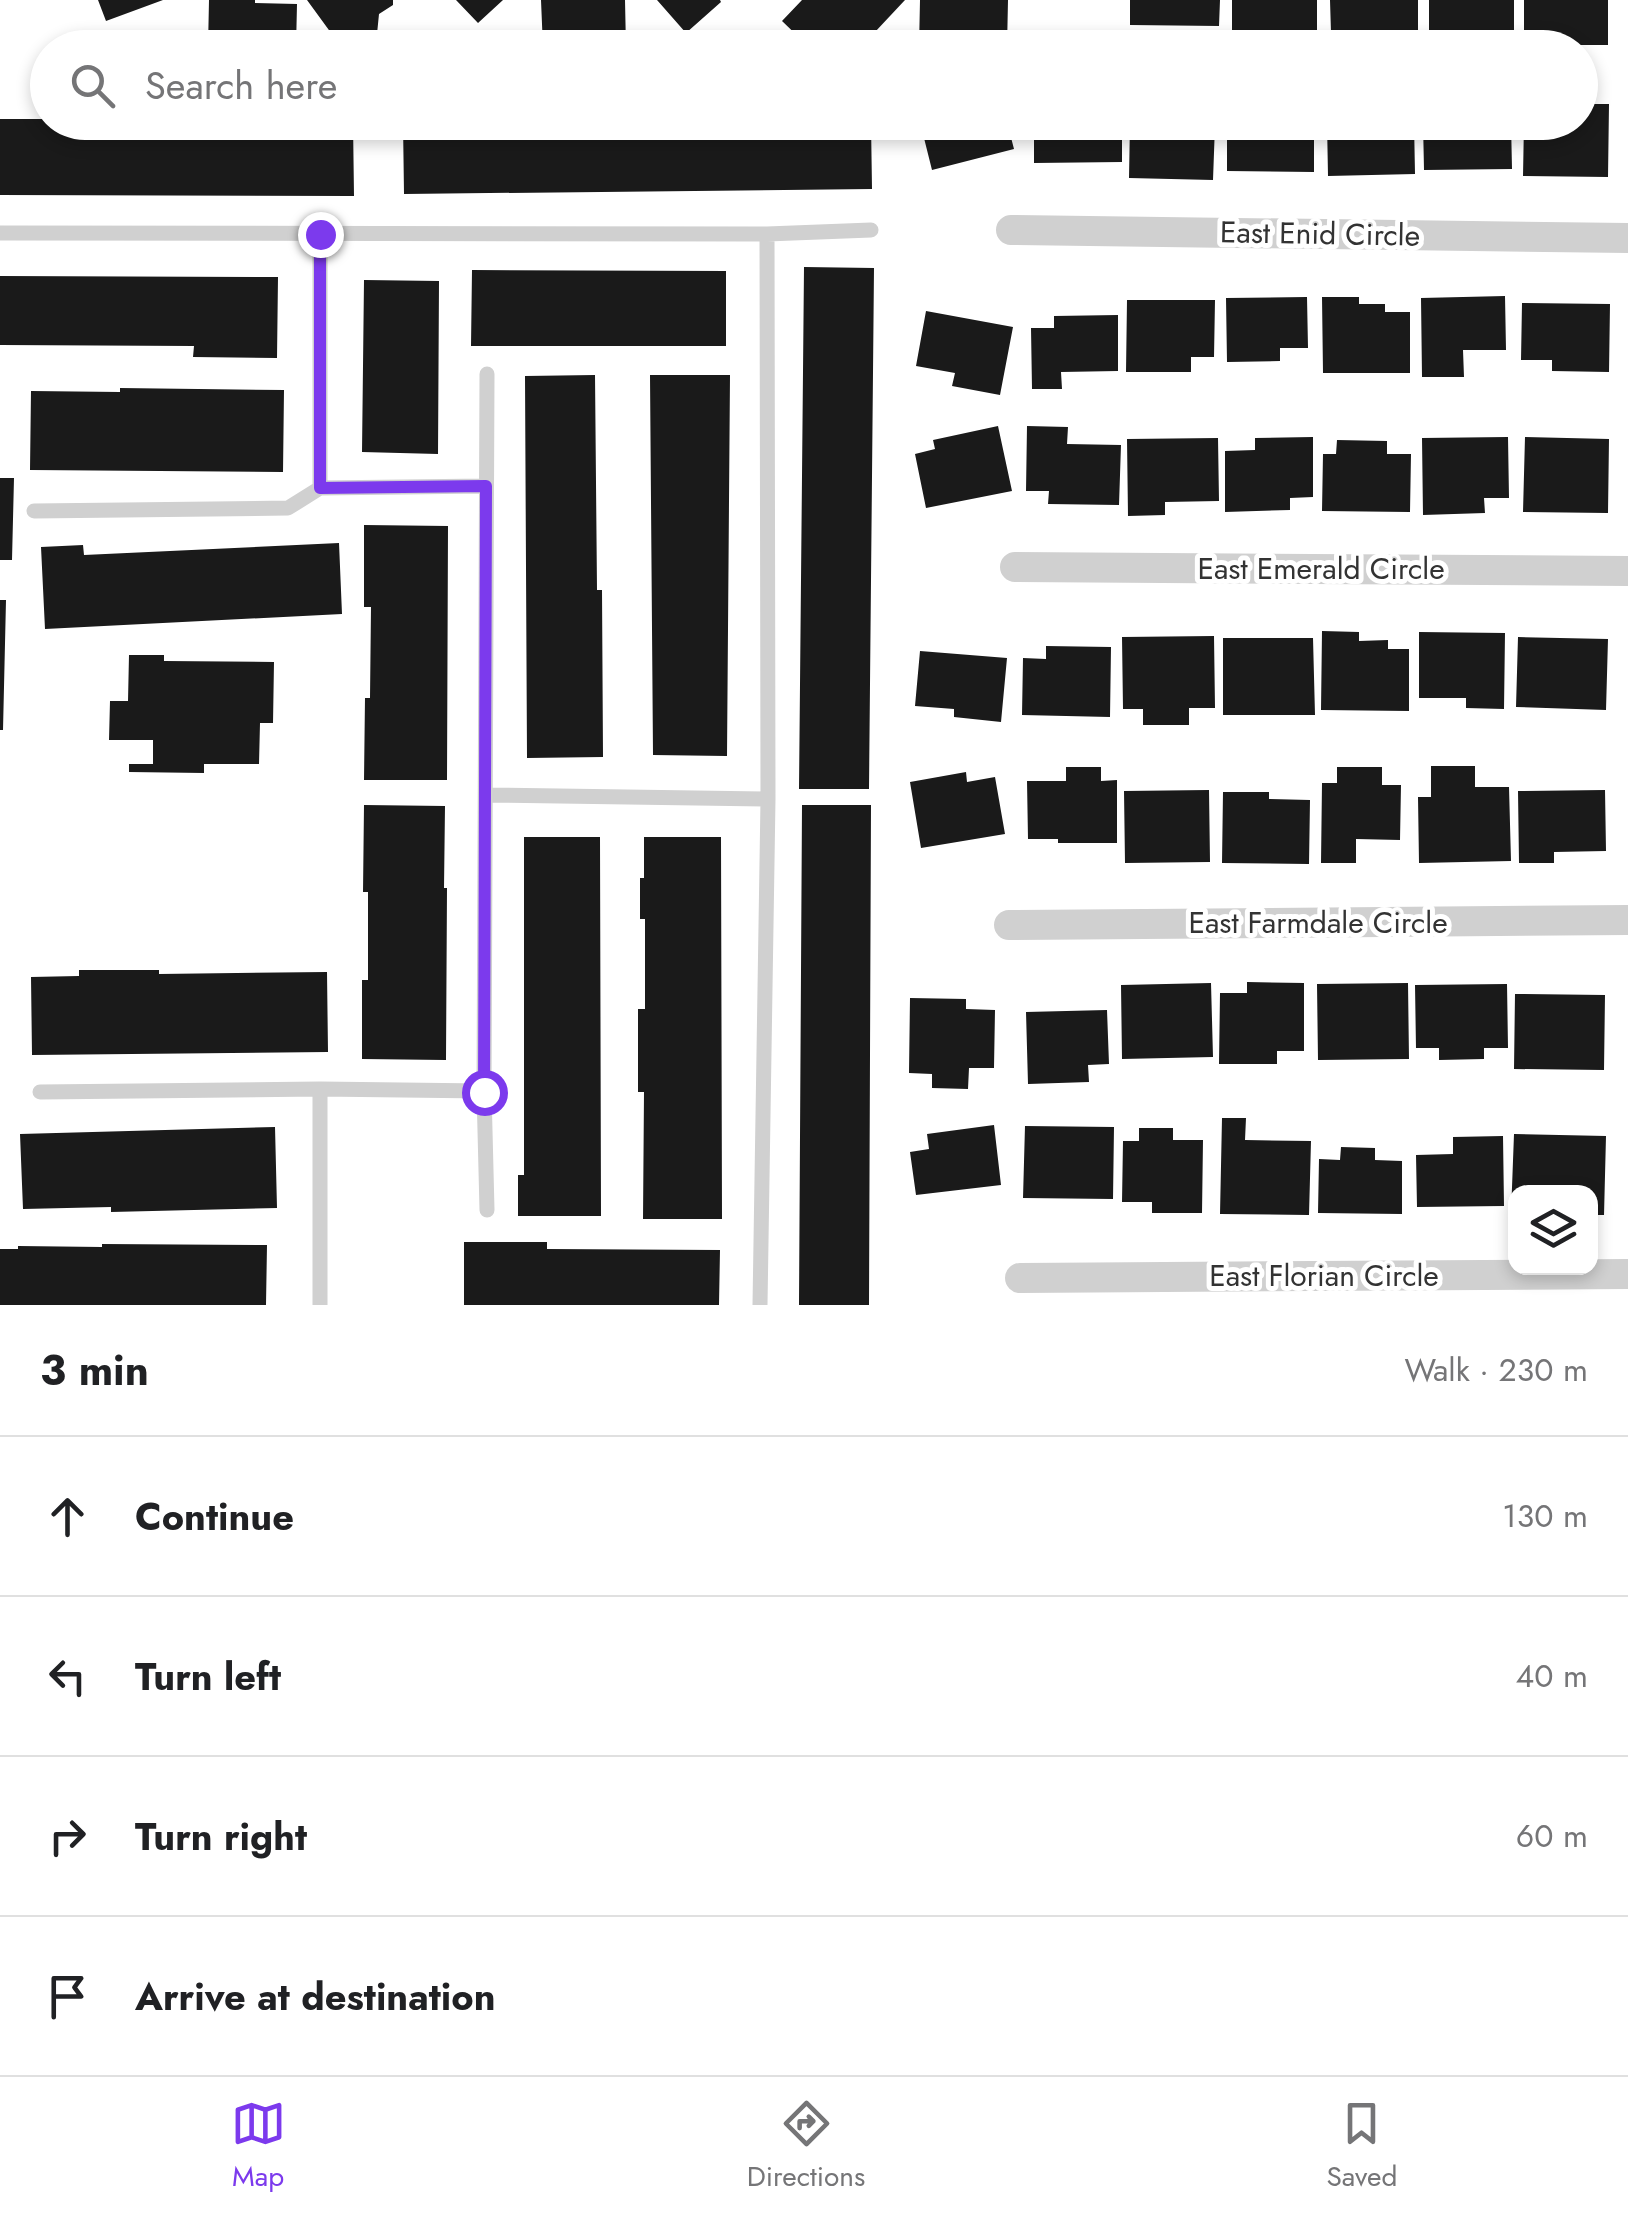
<!DOCTYPE html>
<html lang="en">
<head>
<meta charset="utf-8">
<style>
  body { margin:0; font-family:Jost,sans-serif; background:#f2f2f2; color:#202124 }
  .controls { position:absolute; right:30px; bottom:30px; display:grid; overflow:hidden; border-radius:20px; box-shadow:0 5px 15px #0003 }
  .controls button { width:90px; height:90px; display:grid; place-items:center; padding:0; border:0; border-bottom:2px solid #e0e0e0; background:#fff; color:#202124; font:50px sans-serif }
  .stop { position:absolute; width:30px; height:30px; margin:-22px; border:8px solid #7c3aed; border-radius:50%; background:#fff }
  .stop.end { background:#7c3aed; border-color:#fff; box-shadow:0 2px 10px #0008 }
  .list { margin:0; padding:0; list-style:none }
  h2 { display:flex; justify-content:space-between; align-items:center; height:130px; margin:0; padding:0 40px; font-size:42px }
  h2 small { font-size:32px; font-weight:400; color:#757577 }
  .list li { display:grid; grid-template-columns:65px 1fr auto; gap:30px; align-items:center; box-sizing:border-box; height:160px; padding:0 40px; border-top:2px solid #e0e0e0 }
  .list b { display:block; font-size:38px; white-space:nowrap }
  .list em { font-size:32px; font-style:normal; color:#757577 }
  .icon { flex:none; width:55px; height:55px; fill:none; stroke:currentColor; stroke-width:2; stroke-linecap:round; stroke-linejoin:round }
  .map { position:relative; flex:none; width:1628px; height:1305px; overflow:hidden }
  .search { position:absolute; background:#fff; box-shadow:0 5px 15px #0003; left:30px; right:30px; top:30px; height:110px; display:flex; align-items:center; gap:25px; box-sizing:border-box; padding:0 35px; border-radius:55px; color:#757577; font-size:38px }
  .sheet { height:770px; background:#fff }
  nav { display:flex; justify-content:space-around; align-items:center; box-sizing:border-box; height:140px; border-top:2px solid #e0e0e0; background:#fff; font-size:28px; color:#757577 }
  nav a { display:grid; justify-items:center; gap:5px }
  nav .on { color:#7c3aed }
  .map>svg:first-child { display:block }
  .building { fill:#1a1a1a }
  .lines { fill:none; stroke-linecap:round; stroke-linejoin:round }
  .service { stroke:#d0d0d0; stroke-width:15 }
  .minor { stroke:#d0d0d0; stroke-width:30 }
  .route { stroke:#7c3aed; stroke-width:12 }
  .labels { text-anchor:middle; stroke-width:10; stroke-linejoin:round; paint-order:stroke }
  .street-label { font-size:30px; fill:#333; stroke:#fff }
</style>
</head>
<body>
<div class="map">
<svg width="1628" height="1305" viewBox="0 0 1628 1305">
  <rect width="100%" height="100%" fill="#fff"/>
  <path class="building" d="M 98,0 L 163,0 L 106,21 Z
    M 209,0 L 255,0 L 255,3 L 297,4 L 296,48 L 208,48 Z
    M 307,0 L 393,0 L 393,5 L 379,14 L 377,34 L 359,48 L 342,48 Z
    M 456,0 L 503,0 L 478,23 Z
    M 541,0 L 625,0 L 626,48 L 543,48 Z
    M 657,0 L 720,0 L 721,2 L 686,33 Z
    M 802,0 L 905,0 L 860,48 L 849,48 L 838,37 L 828,48 L 810,48 L 782,21 Z
    M 920,0 L 1008,0 L 1007,48 L 919,48 Z
    M 1130,0 L 1220,0 L 1219,26 L 1130,25 Z
    M 1232,0 L 1317,0 L 1317,46 L 1232,48 Z
    M 1330,0 L 1418,0 L 1418,33 L 1378,33 L 1378,46 L 1347,46 L 1347,33 L 1331,33 Z
    M 1429,0 L 1514,0 L 1514,48 L 1429,48 Z
    M 1524,0 L 1608,0 L 1608,45 L 1557,45 L 1557,48 L 1524,48 Z
    M 1580,104 L 1609,104 L 1608,177 L 1523,176 L 1524,122 L 1580,122 Z
    M 0,119 L 48,119 L 48,122 L 353,122 L 354,196 L 0,195 Z
    M 403,122 L 871,122 L 872,189 L 404,194 Z
    M 920,122 L 1007,122 L 1014,149 L 932,170 Z
    M 1034,122 L 1122,122 L 1122,162 L 1034,163 Z
    M 1130,122 L 1185,122 L 1185,125 L 1215,125 L 1213,180 L 1129,178 Z
    M 1227,122 L 1314,122 L 1314,172 L 1227,171 Z
    M 1327,122 L 1414,122 L 1415,174 L 1328,176 Z
    M 1423,122 L 1511,122 L 1512,169 L 1424,170 Z
    M 804,267 L 874,268 L 869,789 L 799,789 Z
    M 472,270 L 726,271 L 726,346 L 471,346 Z
    M 0,276 L 278,277 L 277,358 L 193,357 L 194,346 L 0,345 Z
    M 364,280 L 439,281 L 438,454 L 362,452 Z
    M 1505,296 L 1506,350 L 1463,350 L 1464,377 L 1422,377 L 1421,298 Z
    M 1307,297 L 1308,348 L 1280,348 L 1280,361 L 1227,362 L 1226,298 Z
    M 1322,297 L 1359,297 L 1359,304 L 1385,304 L 1385,312 L 1410,312 L 1410,373 L 1323,373 Z
    M 1127,300 L 1215,300 L 1214,357 L 1191,357 L 1191,372 L 1126,372 Z
    M 1522,303 L 1610,304 L 1609,372 L 1552,371 L 1552,360 L 1521,360 Z
    M 926,311 L 1013,327 L 1000,395 L 952,386 L 955,373 L 916,366 Z
    M 1118,315 L 1118,371 L 1061,372 L 1062,389 L 1032,389 L 1031,328 L 1054,328 L 1054,316 Z
    M 595,375 L 597,590 L 602,590 L 603,757 L 527,758 L 525,376 Z
    M 650,375 L 730,375 L 727,756 L 653,755 Z
    M 120,388 L 284,390 L 283,472 L 30,470 L 31,391 L 120,392 Z
    M 998,426 L 1012,491 L 926,508 L 915,454 L 935,449 L 933,440 Z
    M 1027,426 L 1068,427 L 1067,444 L 1121,445 L 1119,505 L 1048,504 L 1049,491 L 1026,491 Z
    M 1313,437 L 1313,497 L 1290,498 L 1290,510 L 1225,512 L 1225,451 L 1255,450 L 1255,438 Z
    M 1508,437 L 1509,498 L 1484,498 L 1485,513 L 1423,515 L 1422,438 Z
    M 1525,437 L 1609,439 L 1608,513 L 1523,512 Z
    M 1218,438 L 1219,501 L 1165,502 L 1165,515 L 1128,516 L 1127,439 Z
    M 1337,440 L 1387,441 L 1387,454 L 1411,454 L 1410,512 L 1322,511 L 1323,454 L 1336,454 Z
    M 0,478 L 14,478 L 12,560 L 0,560 Z
    M 364,525 L 448,526 L 447,780 L 364,780 L 365,698 L 370,698 L 371,607 L 364,607 Z
    M 339,543 L 342,614 L 45,629 L 41,547 L 83,545 L 84,555 Z
    M 0,600 L 6,600 L 3,730 L 0,730 Z
    M 1322,631 L 1359,632 L 1359,641 L 1388,640 L 1388,649 L 1409,649 L 1409,711 L 1321,710 Z
    M 1419,632 L 1505,633 L 1504,709 L 1466,708 L 1466,698 L 1419,698 Z
    M 1214,636 L 1215,708 L 1189,708 L 1189,725 L 1143,725 L 1143,709 L 1123,709 L 1122,637 Z
    M 1518,637 L 1608,639 L 1606,710 L 1516,707 Z
    M 1223,638 L 1313,638 L 1315,715 L 1223,715 Z
    M 1046,646 L 1111,647 L 1110,717 L 1022,715 L 1023,658 L 1046,659 Z
    M 920,651 L 1007,658 L 1001,722 L 954,717 L 954,709 L 915,706 Z
    M 129,655 L 164,655 L 164,661 L 274,662 L 273,723 L 260,723 L 259,764 L 204,764 L 204,773 L 129,772 L 129,764 L 153,764 L 153,740 L 109,740 L 110,701 L 128,701 Z
    M 1431,766 L 1475,766 L 1475,787 L 1509,787 L 1511,861 L 1419,863 L 1418,797 L 1431,797 Z
    M 1066,767 L 1101,767 L 1101,781 L 1117,780 L 1117,843 L 1058,843 L 1058,839 L 1028,839 L 1027,781 L 1066,781 Z
    M 1337,767 L 1382,767 L 1382,785 L 1401,785 L 1400,840 L 1356,839 L 1356,863 L 1321,863 L 1322,783 L 1337,783 Z
    M 966,772 L 967,782 L 995,777 L 1005,834 L 921,848 L 910,782 Z
    M 1209,790 L 1210,862 L 1125,863 L 1124,791 Z
    M 1605,790 L 1606,851 L 1554,852 L 1554,863 L 1519,863 L 1518,791 Z
    M 1223,792 L 1269,792 L 1269,799 L 1310,800 L 1309,864 L 1222,863 Z
    M 364,805 L 445,806 L 444,888 L 447,888 L 446,1060 L 362,1059 L 362,980 L 368,980 L 368,892 L 363,892 Z
    M 802,805 L 871,805 L 869,1305 L 799,1305 Z
    M 524,837 L 600,837 L 601,1216 L 518,1216 L 518,1175 L 524,1175 Z
    M 644,837 L 721,837 L 722,1219 L 643,1219 L 644,1092 L 638,1092 L 638,1009 L 645,1009 L 645,919 L 640,919 L 640,878 L 644,878 Z
    M 79,970 L 159,970 L 159,974 L 327,972 L 328,1052 L 32,1055 L 31,977 L 79,976 Z
    M 1247,982 L 1304,983 L 1304,1051 L 1277,1051 L 1277,1064 L 1219,1064 L 1220,993 L 1247,993 Z
    M 1211,983 L 1213,1057 L 1122,1059 L 1121,985 Z
    M 1408,983 L 1409,1059 L 1318,1060 L 1317,984 Z
    M 1507,984 L 1508,1048 L 1484,1048 L 1484,1059 L 1439,1060 L 1439,1048 L 1416,1048 L 1415,985 Z
    M 1515,994 L 1605,995 L 1604,1070 L 1514,1069 Z
    M 910,998 L 966,999 L 966,1009 L 995,1010 L 994,1068 L 969,1068 L 968,1089 L 932,1088 L 932,1074 L 909,1073 Z
    M 1107,1010 L 1109,1064 L 1088,1065 L 1089,1082 L 1028,1084 L 1026,1012 Z
    M 1222,1118 L 1246,1118 L 1245,1140 L 1311,1141 L 1309,1215 L 1220,1214 Z
    M 994,1125 L 1001,1185 L 916,1195 L 910,1152 L 929,1149 L 927,1134 Z
    M 1025,1126 L 1114,1127 L 1113,1199 L 1023,1198 Z
    M 275,1127 L 277,1208 L 111,1212 L 111,1207 L 23,1209 L 20,1134 Z
    M 1139,1128 L 1173,1128 L 1173,1140 L 1203,1140 L 1202,1213 L 1152,1213 L 1152,1202 L 1122,1202 L 1123,1141 L 1139,1141 Z
    M 1514,1134 L 1606,1136 L 1604,1215 L 1590,1215 L 1590,1192 L 1516,1192 L 1516,1214 L 1511,1214 Z
    M 1503,1136 L 1504,1206 L 1417,1207 L 1416,1155 L 1453,1154 L 1453,1137 Z
    M 1341,1147 L 1375,1148 L 1375,1160 L 1402,1161 L 1402,1214 L 1318,1213 L 1319,1159 L 1340,1160 Z
    M 464,1242 L 547,1242 L 547,1249 L 720,1250 L 719,1305 L 464,1305 Z
    M 102,1244 L 267,1245 L 266,1305 L 0,1305 L 0,1249 L 18,1249 L 18,1246 L 102,1247 Z"/>
  <g class="lines">
    <path class="service" d="M 0,233 L 767,234 L 871,230
      M 320,234 L 320,488
      M 487,374 L 484,1091 L 487,1210
      M 34,511 L 288,508 L 320,488 L 485,486
      M 486,795 L 768,799
      M 40,1092 L 320,1089 L 484,1091
      M 320,1305 L 320,1089
      M 760,1305 L 768,799 L 767,234"/>
    <path class="minor" d="M 1011,230 L 1628,238
      M 1015,567 L 1628,571
      M 1009,925 L 1628,920
      M 1020,1278 L 1628,1274"/>
  </g>
  <g class="lines">
    <path class="route" d="M 320,234 L 320,488 L 486,486 L 484,1092"/>
  </g>
  <g class="labels">
    <g class="street-label">
      <text transform="translate(1320 234) rotate(1)" y="10">East Enid Circle</text>
      <text x="1321" y="579">East Emerald Circle</text>
      <text x="1318" y="933">East Farmdale Circle</text>
      <text x="1324" y="1286">East Florian Circle</text>
    </g>
  </g>
</svg>
<div class="controls">
<button><svg class="icon" aria-label="layers" viewBox="0 0 24 24"><path d="M12 4l9 5-9 5-9-5zM3 14l9 5 9-5"/></svg></button>
</div>
<div class="stop" style="left:484px;top:1092px"></div>
<div class="stop end" style="left:320px;top:234px"></div>
<div class="search"><svg class="icon" aria-label="search" viewBox="0 0 24 24"><circle cx="10" cy="10" r="6"/><path d="M15 15l6 6"/></svg>Search here</div>
</div>
<section class="sheet">
<h2>3 min<small>Walk · 230 m</small></h2>
<ul class="list">
<li><svg class="icon" aria-label="ahead" viewBox="0 0 24 24"><path d="M12 20V5M6 11l6-6 6 6"/></svg><div><b>Continue</b></div><em>130 m</em></li>
<li><svg class="icon" aria-label="left" viewBox="0 0 24 24"><path d="M17 20v-9H6M10 6l-5 5 5 5"/></svg><div><b>Turn left</b></div><em>40 m</em></li>
<li><svg class="icon" aria-label="right" viewBox="0 0 24 24"><path d="M7 20v-9h11M14 6l5 5-5 5"/></svg><div><b>Turn right</b></div><em>60 m</em></li>
<li><svg class="icon" aria-label="arrive" viewBox="0 0 24 24"><path d="M6 21V4h12l-3 4 3 4H6"/></svg><div><b>Arrive at destination</b></div></li>
</ul>
</section>
<nav>
<a class="on"><svg class="icon" aria-label="map" viewBox="0 0 24 24"><path d="M3 6l6-2 6 2 6-2v14l-6 2-6-2-6 2zM9 4v14M15 6v14"/></svg>Map</a>
<a><svg class="icon" aria-label="directions" viewBox="0 0 24 24"><path d="M12 3l9 9-9 9-9-9zM9 14v-3h6M13 9l2 2-2 2"/></svg>Directions</a>
<a><svg class="icon" aria-label="saved" viewBox="0 0 24 24"><path d="M7 4h10v16l-5-4-5 4z"/></svg>Saved</a>
</nav>
</body>
</html>
